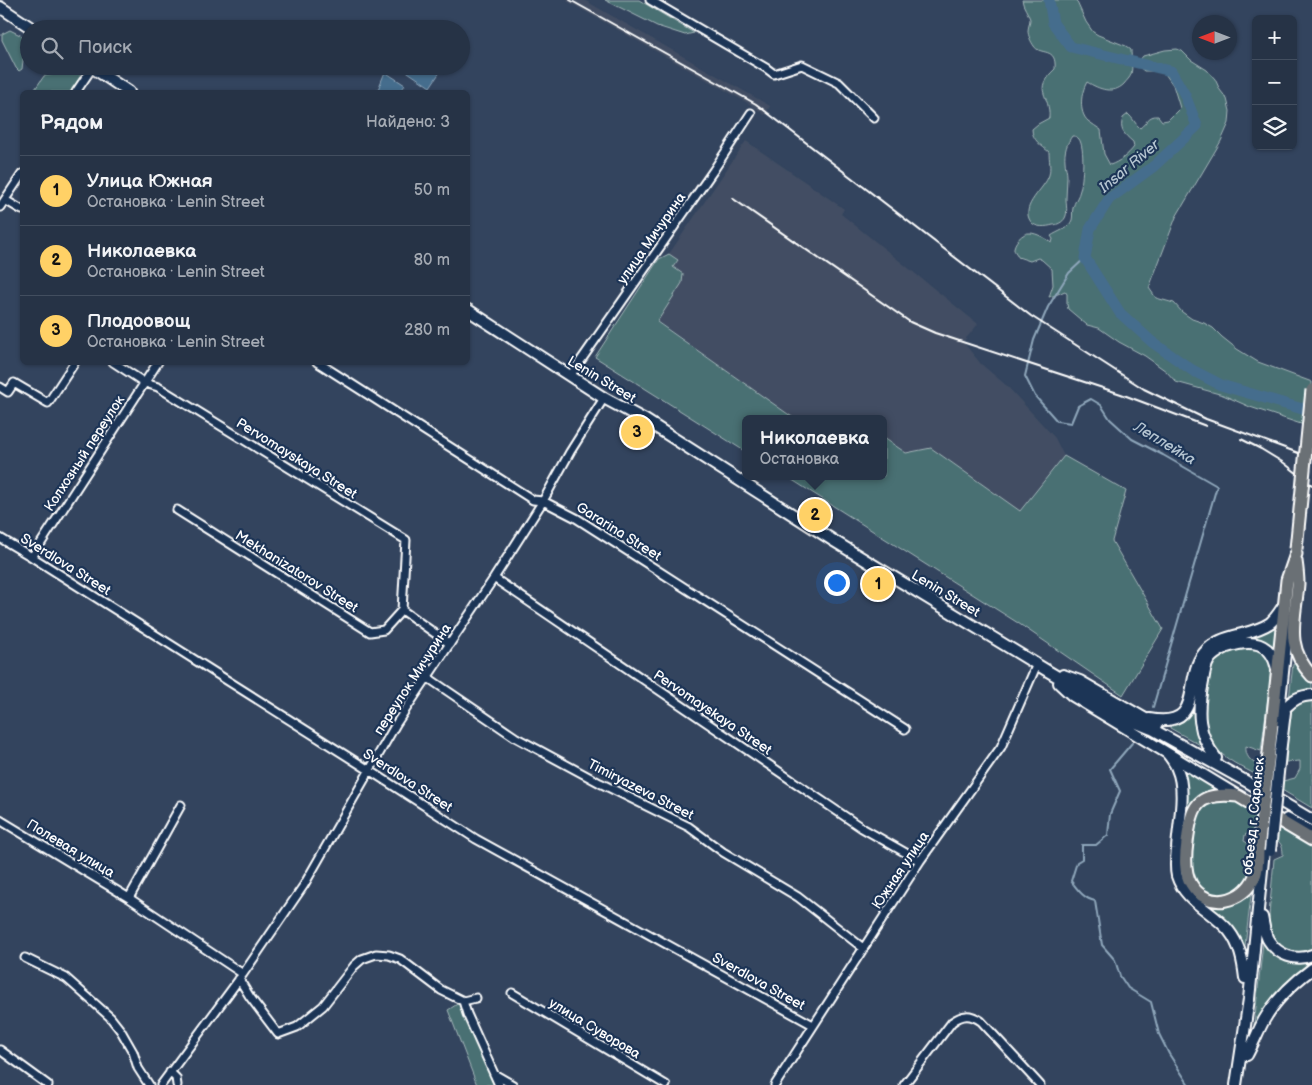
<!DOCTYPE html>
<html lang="ru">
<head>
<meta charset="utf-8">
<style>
  body { margin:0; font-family:"Balsamiq Sans",sans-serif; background:#2e3b4d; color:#f1f3f6 }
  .controls { position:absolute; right:15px; top:15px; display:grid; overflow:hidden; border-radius:8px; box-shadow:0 1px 4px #0004 }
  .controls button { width:45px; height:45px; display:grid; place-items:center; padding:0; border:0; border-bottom:1px solid #424e5f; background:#263346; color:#f1f3f6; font:25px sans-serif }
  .compass { position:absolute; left:1192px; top:15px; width:45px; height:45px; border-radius:50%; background:#263346; box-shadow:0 1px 4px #0004; rotate:270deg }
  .you { position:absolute; left:836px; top:582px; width:18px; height:18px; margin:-12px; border:4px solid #fff; border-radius:50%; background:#1a73e8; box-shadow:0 0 0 8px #1a73e833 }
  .badge { display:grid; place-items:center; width:32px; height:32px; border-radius:50%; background:#ffd166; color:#111; font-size:16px; font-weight:700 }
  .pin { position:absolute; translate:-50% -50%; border:2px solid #fff; box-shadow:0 1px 5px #0006 }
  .popup { position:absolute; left:742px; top:415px; width:145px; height:65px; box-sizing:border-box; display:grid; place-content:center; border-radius:8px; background:#263346; filter:drop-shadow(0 1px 4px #0005); font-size:16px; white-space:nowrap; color:#a4aab3 }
  .popup b { font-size:19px; color:#f1f3f6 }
  .popup::after { content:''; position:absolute; left:50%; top:100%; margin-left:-10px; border:10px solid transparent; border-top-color:#263346 }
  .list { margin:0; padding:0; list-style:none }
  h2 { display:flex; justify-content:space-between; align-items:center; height:65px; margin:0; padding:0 20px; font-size:21px }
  h2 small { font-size:16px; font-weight:400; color:#a4aab3 }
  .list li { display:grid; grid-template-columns:32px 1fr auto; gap:15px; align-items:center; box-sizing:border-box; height:70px; padding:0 20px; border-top:1px solid #424e5f }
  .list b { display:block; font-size:19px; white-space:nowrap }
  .list p { margin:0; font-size:16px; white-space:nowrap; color:#a4aab3 }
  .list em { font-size:16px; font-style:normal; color:#a4aab3 }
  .icon { flex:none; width:28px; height:28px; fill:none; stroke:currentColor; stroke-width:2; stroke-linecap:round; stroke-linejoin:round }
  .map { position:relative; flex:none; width:1312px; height:1085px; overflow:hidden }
  .search { position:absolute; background:#263346; box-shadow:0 1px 4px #0004; left:20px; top:20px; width:450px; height:55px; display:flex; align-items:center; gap:12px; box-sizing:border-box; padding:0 18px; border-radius:28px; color:#a4aab3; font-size:19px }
  .panel { position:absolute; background:#263346; box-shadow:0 1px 4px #0004; left:20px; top:90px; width:450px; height:275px; border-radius:8px }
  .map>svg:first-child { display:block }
  .built { fill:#424e63 }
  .green { fill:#496f73; stroke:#a4b7b9 }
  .water { fill:#456d8d; stroke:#8fa7bb }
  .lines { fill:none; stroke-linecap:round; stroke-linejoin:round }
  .stream { stroke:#8fa7bb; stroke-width:2 }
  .river { stroke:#456d8d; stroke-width:11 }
  .street-casing { stroke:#fff; stroke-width:11 }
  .secondary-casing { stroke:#fff; stroke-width:14 }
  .primary-casing { stroke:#fff; stroke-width:15 }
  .street { stroke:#1d3557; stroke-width:7 }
  .secondary { stroke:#1d3557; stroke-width:10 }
  .primary { stroke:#6b7074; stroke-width:11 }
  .rail { stroke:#fff; stroke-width:2 }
  .secondary-bridge-casing { stroke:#fff; stroke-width:14; stroke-linecap:butt }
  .primary-bridge-casing { stroke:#fff; stroke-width:15; stroke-linecap:butt }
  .secondary-bridge { stroke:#1d3557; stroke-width:10 }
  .primary-bridge { stroke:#6b7074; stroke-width:11 }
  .labels { text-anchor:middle; stroke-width:4.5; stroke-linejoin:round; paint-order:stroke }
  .street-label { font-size:14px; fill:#fff; stroke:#1d3557 }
  .water-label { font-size:15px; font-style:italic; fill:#b5c5d1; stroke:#1d3557 }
</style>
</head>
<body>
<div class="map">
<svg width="1312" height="1085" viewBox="0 0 1312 1085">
  <rect width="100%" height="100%" fill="#33445e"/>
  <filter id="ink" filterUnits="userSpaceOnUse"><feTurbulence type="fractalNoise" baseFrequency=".02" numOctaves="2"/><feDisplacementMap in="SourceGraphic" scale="10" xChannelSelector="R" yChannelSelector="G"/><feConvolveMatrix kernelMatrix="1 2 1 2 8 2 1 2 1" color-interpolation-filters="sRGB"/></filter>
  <g filter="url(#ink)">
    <path class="built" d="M 565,0 L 584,0 L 756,98 L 770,106 L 765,115 L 751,105 Z
      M 746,141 L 844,209 L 841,214 L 978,324 L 963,342 L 981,364 L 1007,386 L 1055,438 L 1064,456 L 1020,511 L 931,448 L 906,453 L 884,438 L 884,419 L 795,419 L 657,321 L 682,283 L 683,274 L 673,267 L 678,260 L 669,254 Z"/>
    <path class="green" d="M 605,0 L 639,0 L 694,33 L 685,35 L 657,26 Z
      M 1022,0 L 1076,0 L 1086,22 L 1093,32 L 1098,35 L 1126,46 L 1131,50 C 1131,57 1133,67 1131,74 C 1130,78 1127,80 1124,84 C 1113,95 1099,89 1087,82 C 1081,92 1078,112 1088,121 C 1092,124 1097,127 1101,130 L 1104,154 L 1110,165 C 1119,162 1128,155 1134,147 L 1133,142 C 1124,134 1119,130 1123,118 L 1128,114 C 1133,118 1135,124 1140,128 C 1147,123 1148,115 1158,116 L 1162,121 L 1168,120 L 1180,108 L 1173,85 L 1163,71 L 1144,71 L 1139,67 L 1139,61 L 1143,56 L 1165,50 L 1177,49 L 1182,51 L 1191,60 L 1207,70 L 1215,79 L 1220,90 L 1227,99 L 1230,111 L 1229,123 L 1221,141 L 1176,217 L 1149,288 L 1156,298 L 1174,303 L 1182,312 L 1192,319 L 1204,323 L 1213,328 L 1222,337 L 1237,349 L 1258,362 L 1312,382 L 1312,429 L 1304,425 L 1250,407 L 1223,395 L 1176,382 L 1166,371 L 1145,356 L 1119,342 L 1099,328 L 1087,325 L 1068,309 L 1067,304 L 1067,294 L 1065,291 L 1053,296 L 1049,297 L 1053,285 L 1052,269 L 1042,260 L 1038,258 L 1030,261 L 1018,257 C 1018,256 1014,250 1014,250 C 1013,243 1023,232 1030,233 C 1037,233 1047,239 1052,243 L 1053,239 L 1051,236 C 1058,231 1069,229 1072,220 C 1073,216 1072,212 1073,208 C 1074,202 1079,196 1080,190 C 1083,180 1085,147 1079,139 C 1076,136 1075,136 1072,136 C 1067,143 1064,152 1065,161 C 1065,166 1067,171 1067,176 C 1067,184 1066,191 1066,199 C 1066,204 1068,213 1065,218 C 1063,222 1057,225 1053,225 C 1046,227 1036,228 1031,222 C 1019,206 1045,189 1049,175 C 1051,168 1049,159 1049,152 C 1042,146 1032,140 1032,129 L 1038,124 L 1049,118 C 1051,94 1031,91 1055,69 C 1057,46 1040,56 1034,46 C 1031,42 1028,35 1028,31 C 1028,27 1030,23 1030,19 C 1028,12 1023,7 1022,0 Z
      M 10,30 L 22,36 L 25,43 L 22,69 L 19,71 L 16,68 L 2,40 L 2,34 Z
      M 74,71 L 78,72 L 81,76 L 70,92 L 33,92 L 44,76 Z
      M 669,254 L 678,260 L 673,267 L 683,274 L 682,283 L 657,322 L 795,419 L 746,419 L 746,452 L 595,357 L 659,259 Z
      M 884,438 L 906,453 L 931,448 L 1020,511 L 1064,456 L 1126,491 L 1112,541 L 1163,629 L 1123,695 L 1018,623 L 786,476 L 884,476 Z
      M 1277,622 L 1278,649 L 1274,649 C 1263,638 1256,639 1242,638 Z
      M 1246,646 L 1263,651 L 1272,667 L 1261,751 L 1246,746 C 1245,756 1250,761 1259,766 L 1258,776 C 1243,767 1224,760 1214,745 C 1211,741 1208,733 1206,728 C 1203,711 1204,670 1217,658 C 1225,651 1236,649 1246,646 Z
      M 1293,664 L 1296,664 L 1312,682 L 1312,690 L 1299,691 L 1289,699 Z
      M 1194,701 L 1195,702 C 1195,719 1195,730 1202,746 L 1170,728 L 1170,725 C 1184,721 1190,715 1194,701 Z
      M 1312,701 L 1312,808 L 1282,790 L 1283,781 L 1295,778 L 1300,769 L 1300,761 L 1286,762 L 1290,712 L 1302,702 Z
      M 1184,767 L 1216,786 L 1216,790 L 1208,793 L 1183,828 L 1182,769 Z
      M 1225,799 L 1249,807 L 1255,812 L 1253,831 L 1245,835 L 1244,841 L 1253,846 C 1252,859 1251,872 1244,884 C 1232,904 1199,898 1191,877 C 1184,858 1195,827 1199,808 L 1211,800 Z
      M 1278,823 L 1312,843 L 1312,948 C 1305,953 1298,953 1290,951 C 1264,943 1269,914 1271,894 C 1272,882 1273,871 1274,859 L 1283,855 C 1283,848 1282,844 1276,839 Z
      M 1248,894 L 1251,896 L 1245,946 L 1242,945 C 1234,925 1216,914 1200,900 C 1221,903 1231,909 1248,894 Z
      M 1263,943 L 1312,960 L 1312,965 L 1257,1026 L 1254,1025 Z
      M 459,1003 L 496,1085 L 477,1085 L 448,1010 Z"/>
    <path class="water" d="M 399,66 L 444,66 L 430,87 Z
      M 385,72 L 405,85 L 400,92 L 377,92 Z"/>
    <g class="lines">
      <path class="stream" d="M 1085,258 L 1069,273 L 1048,307 L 1034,340 L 1025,376 L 1035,396 L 1057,421 L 1071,423 L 1078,406 L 1091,399 L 1101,405 L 1110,419 L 1132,439 L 1163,455 L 1217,486 L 1153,707
        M 1132,743 L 1110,769 L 1120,791 L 1110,814 L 1108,835 L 1096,845 L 1082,845 L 1082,859 L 1077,862 L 1071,881 C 1078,890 1084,899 1095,901 L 1102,945 L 1115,960 L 1120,976 L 1128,988 L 1151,1002 L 1159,1034 L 1169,1054 L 1189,1085"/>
      <path class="river" d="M 1049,0 L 1053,23 L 1071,47 L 1171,71 L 1185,95 L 1197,126 L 1154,166 L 1109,199 L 1090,229 L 1085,258 L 1120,313 L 1152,342 L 1192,370 L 1221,385 L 1299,408 L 1312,409"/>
      <g class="street-casing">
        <path id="street" d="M 650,0 L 766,68 L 774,74 L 802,65 L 839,83 L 874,118
          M 76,92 L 92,68
          M 5,200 L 22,210
          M 0,207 L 22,174
          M 113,362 L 145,383 L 158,387 L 406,540 L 402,610
          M 317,362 L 533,500 L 543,501 L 576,518 L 905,729
          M 570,376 L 713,171 L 751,113
          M 0,387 L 8,392 L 14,383 L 48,403 L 75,362
          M 177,510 L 370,632 L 384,630 L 402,610
          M 0,538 L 32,557 L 369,770 L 476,839 L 813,1025
          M 32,557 L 158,362
          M 494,578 L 862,828 L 920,861
          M 402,610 L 450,644
          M 427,677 L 515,737 L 600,783 L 689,827 L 723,852 L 798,897 L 863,948
          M 0,820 L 129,898 L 243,974
          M 129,898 L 181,805
          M 25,958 L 66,978 L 110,1017 L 121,1031 L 133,1052 L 138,1068 L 149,1085
          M 239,979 L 250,997 L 278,1034 L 297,1027 L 323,1006 L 354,966 L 362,959 L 376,954 L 389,955 L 400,959 L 441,990 L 463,1001 L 467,1014 L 499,1085
          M 512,993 L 666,1085
          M 463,1001 L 476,998
          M 0,1050 L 48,1085
          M 170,1072 L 176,1078 L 177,1085
          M 494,1074 L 513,1085
          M 161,1085 L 243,974 L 304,885 L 396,724 L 494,578 L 543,501 L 570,452 L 604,398
          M 775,1085 L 920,861 L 1001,747 L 1037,664
          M 904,1085 L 952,1022 C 963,1014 970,1014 981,1021 L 1040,1085"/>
      </g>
      <g class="secondary-casing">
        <path id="secondary" d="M 0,7 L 33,29
          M 90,66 L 129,92
          M 468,310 L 604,398 L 645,420 L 834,541 L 1046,670 L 1132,721 L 1152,729 L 1251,784 L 1312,820
          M 1063,675 L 1080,681 L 1156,725
          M 1059,683 L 1073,696 L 1238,796
          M 1286,707 C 1294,699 1300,696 1312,695
          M 1149,719 C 1206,729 1182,680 1204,653 C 1219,633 1250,637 1270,623 C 1276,618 1280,611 1284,605
          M 1278,720 L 1289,615
          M 1167,753 C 1171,758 1175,763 1177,769 C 1187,791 1178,826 1177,849 C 1176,858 1175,868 1177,876 C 1185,902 1213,911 1229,931 C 1240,945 1243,961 1245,978
          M 1280,753 L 1285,712
          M 1216,758 C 1197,734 1197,711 1203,682 C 1204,675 1205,666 1209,660 C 1213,654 1221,650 1227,647 C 1251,639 1271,641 1277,669
          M 1287,819 L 1312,833
          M 1262,917 C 1264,925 1264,934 1269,941 C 1278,955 1296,962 1312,955
          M 1247,1055 C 1253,1044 1258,1031 1264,1020 C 1276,999 1293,983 1312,969
          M 1236,1085 L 1249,999 L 1264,850"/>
      </g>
      <g class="primary-casing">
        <path id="primary" d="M 1296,561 C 1297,568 1298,576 1298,584 C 1295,621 1284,646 1312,676
          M 1269,753 L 1287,580 L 1296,554
          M 1258,850 C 1258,858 1258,869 1255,876 C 1244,903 1207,911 1191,884 C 1184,872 1185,857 1187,843 C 1191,806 1197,791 1238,796 L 1312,840"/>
      </g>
      <use href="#street" class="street"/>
      <use href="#secondary" class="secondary"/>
      <use href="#primary" class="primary"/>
      <path class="rail" d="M 570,0 L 756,104 L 1031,316 L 1144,389 L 1206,419 L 1312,458
        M 732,198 L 910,322 L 935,333 L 1121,394 L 1206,426
        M 1241,439 L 1261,449 L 1284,463 L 1312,485"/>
      <g class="secondary-bridge-casing">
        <path id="secondary-bridge" d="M 1270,851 L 1280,753"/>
      </g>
      <g class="primary-bridge-casing">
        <path id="primary-bridge" d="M 1296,549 L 1312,390
          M 1258,850 L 1269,753"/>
      </g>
      <use href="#secondary-bridge" class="secondary-bridge"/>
      <use href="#primary-bridge" class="primary-bridge"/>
    </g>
  </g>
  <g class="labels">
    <g class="street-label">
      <text transform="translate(651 238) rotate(-55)" y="5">улица Мичурина</text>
      <text transform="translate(602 379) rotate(31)" y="5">Lenin Street</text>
      <text transform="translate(84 453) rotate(-57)" y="5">Колхозный переулок</text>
      <text transform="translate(297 458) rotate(32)" y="5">Pervomayskaya Street</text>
      <text transform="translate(619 531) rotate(32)" y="5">Gararina Street</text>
      <text transform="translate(66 564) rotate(32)" y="5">Sverdlova Street</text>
      <text transform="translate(297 571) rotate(32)" y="5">Mekhanizatorov Street</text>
      <text transform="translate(946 593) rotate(31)" y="5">Lenin Street</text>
      <text transform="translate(412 679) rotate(-57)" y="5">переулок Мичурина</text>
      <text transform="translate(713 712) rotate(34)" y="5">Pervomayskaya Street</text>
      <text transform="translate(408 780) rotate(33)" y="5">Sverdlova Street</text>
      <text transform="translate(641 789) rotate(27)" y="5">Timiryazeva Street</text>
      <text transform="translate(1253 816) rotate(-84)" y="5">объезд г. Саранск</text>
      <text transform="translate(71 848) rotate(31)" y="5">Полевая улица</text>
      <text transform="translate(900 870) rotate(-56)" y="5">Южная улица</text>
      <text transform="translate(759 981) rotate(29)" y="5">Sverdlova Street</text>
      <text transform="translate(595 1028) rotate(31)" y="5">улица Суворова</text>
    </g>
    <g class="water-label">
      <text transform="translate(1129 166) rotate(-40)" y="5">Insar River</text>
      <text transform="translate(1165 443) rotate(31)" y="5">Леплейка</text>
    </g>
  </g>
</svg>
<div class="controls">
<button>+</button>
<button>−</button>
<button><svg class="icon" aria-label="layers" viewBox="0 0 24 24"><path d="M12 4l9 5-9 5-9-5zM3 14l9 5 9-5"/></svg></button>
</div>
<svg class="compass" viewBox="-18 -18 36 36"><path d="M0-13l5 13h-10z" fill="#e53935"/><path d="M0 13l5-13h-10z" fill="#a4aab3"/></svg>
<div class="you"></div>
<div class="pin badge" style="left:878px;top:584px">1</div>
<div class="pin badge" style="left:815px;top:515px">2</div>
<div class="popup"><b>Николаевка</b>Остановка</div>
<div class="pin badge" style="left:637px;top:432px">3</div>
<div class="search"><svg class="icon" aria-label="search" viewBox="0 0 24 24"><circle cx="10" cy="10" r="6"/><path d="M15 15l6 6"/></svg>Поиск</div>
<section class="panel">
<h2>Рядом<small>Найдено: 3</small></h2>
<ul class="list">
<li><span class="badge">1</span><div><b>Улица Южная</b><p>Остановка · Lenin Street</p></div><em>50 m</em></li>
<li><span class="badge">2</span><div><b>Николаевка</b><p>Остановка · Lenin Street</p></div><em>80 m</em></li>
<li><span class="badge">3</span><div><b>Плодоовощ</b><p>Остановка · Lenin Street</p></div><em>280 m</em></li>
</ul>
</section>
</div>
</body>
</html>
